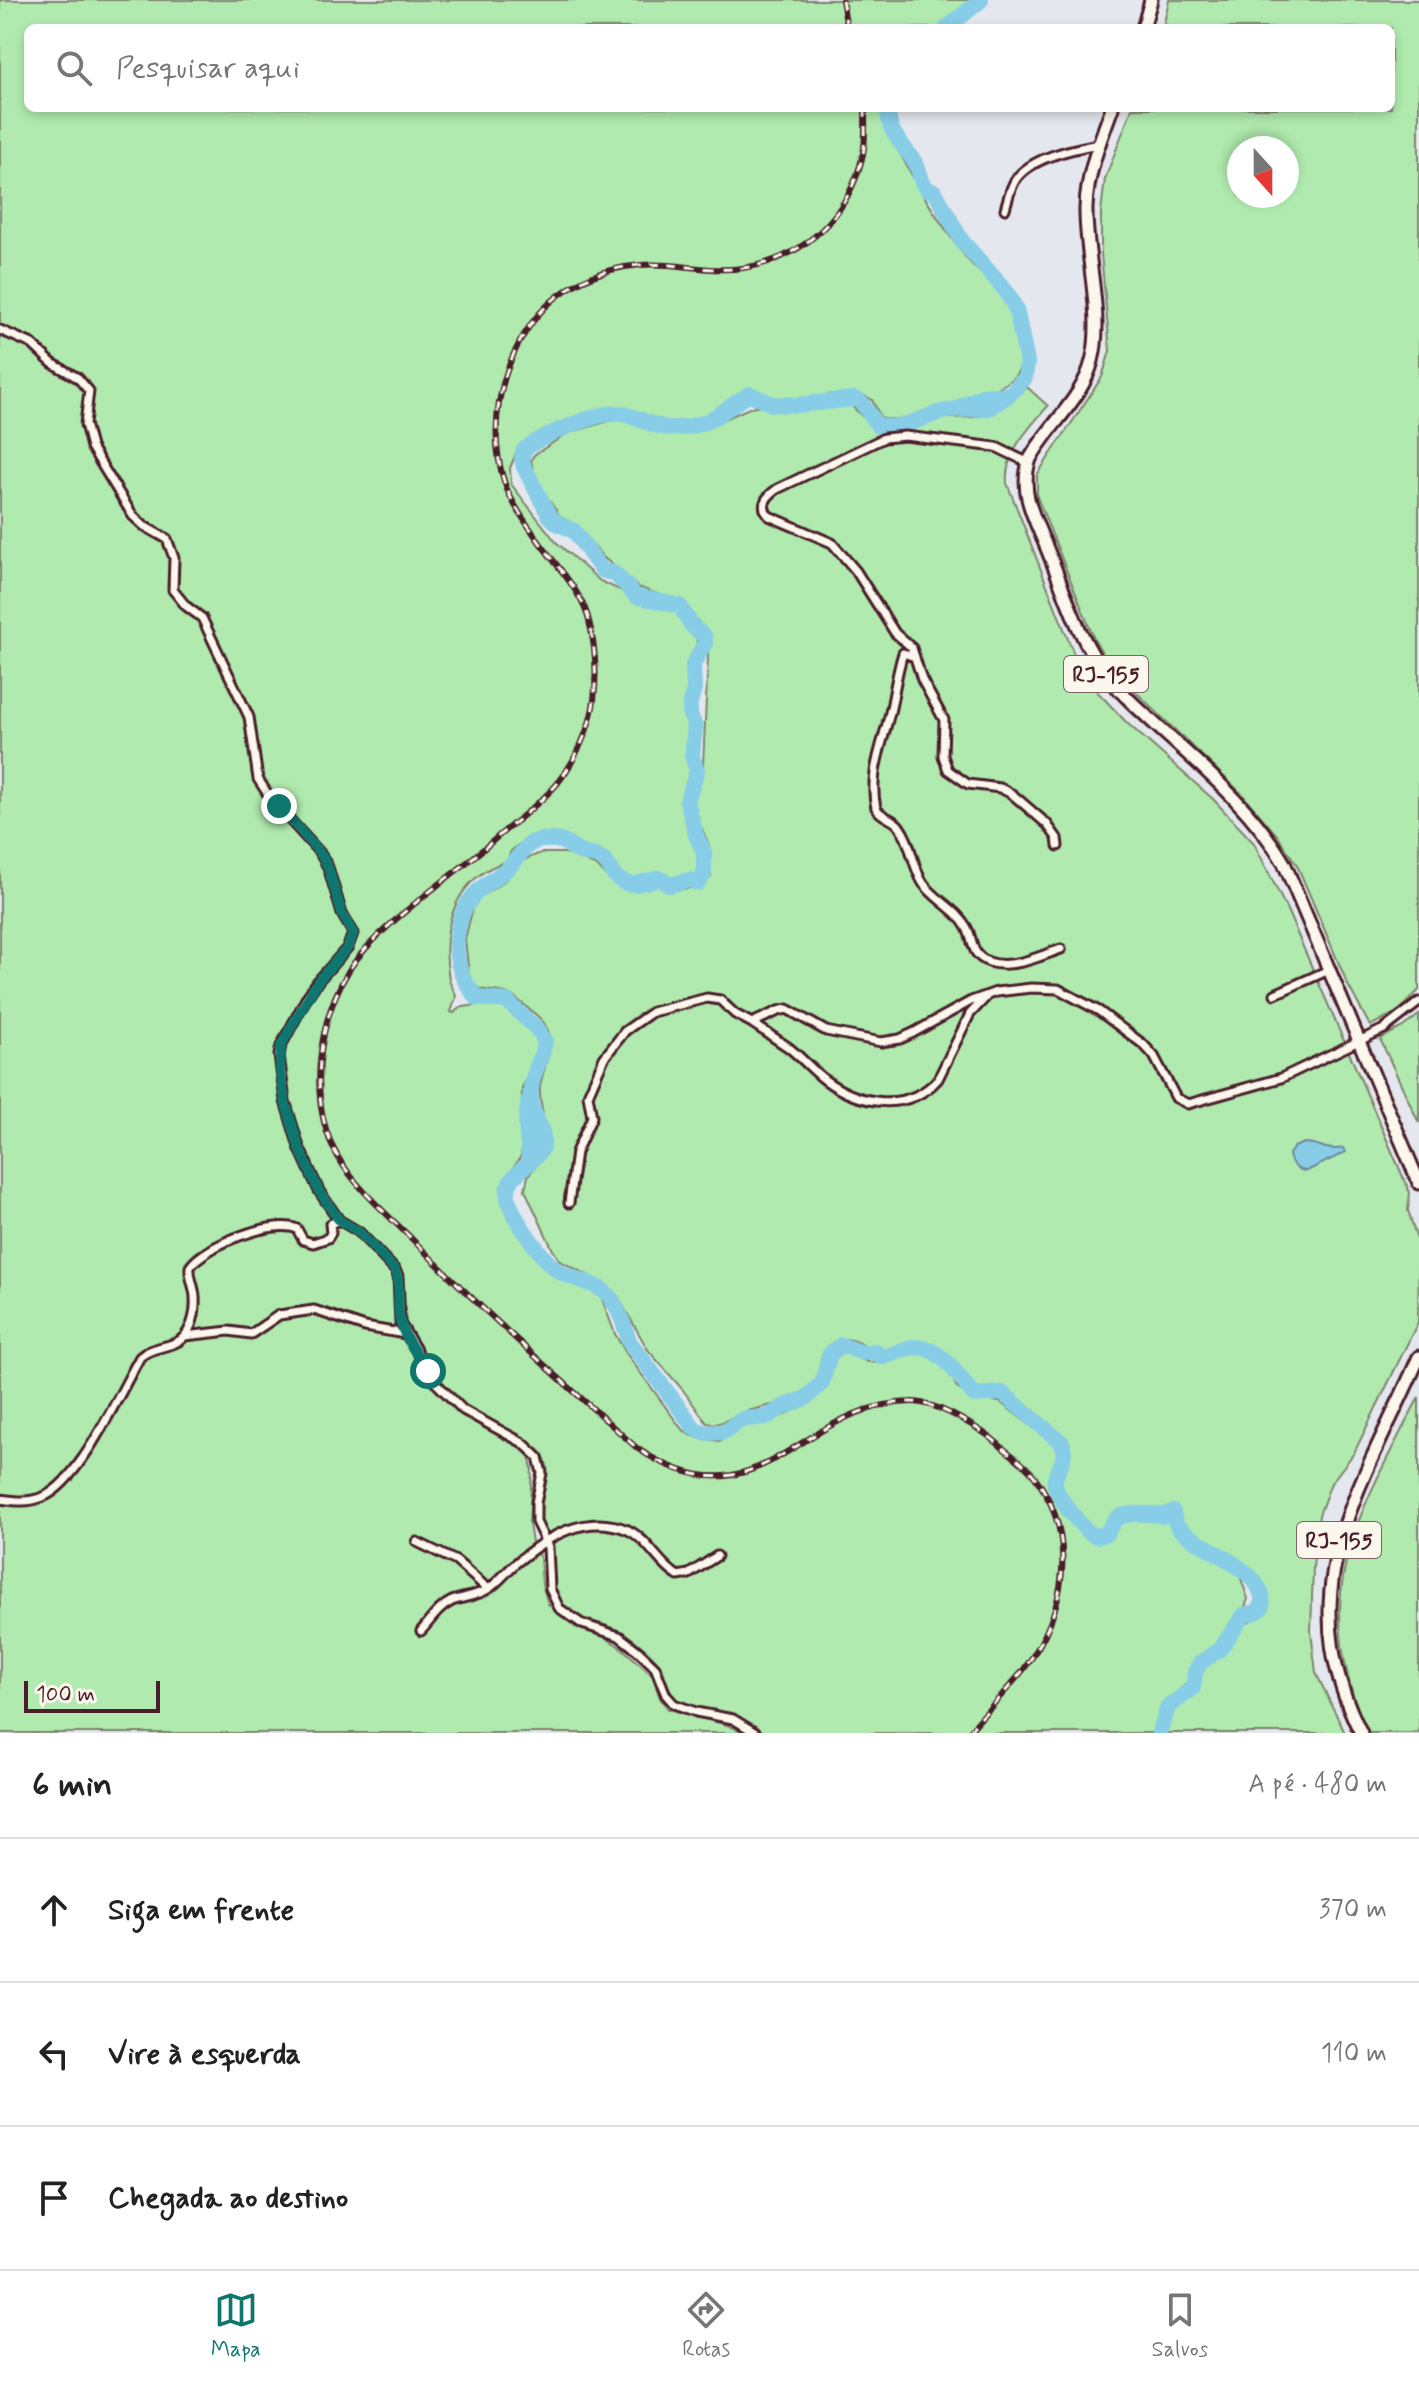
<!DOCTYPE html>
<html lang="pt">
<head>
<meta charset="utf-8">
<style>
  body { margin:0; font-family:Mynerve,sans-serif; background:#f2f2f2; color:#222 }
  .compass { position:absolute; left:1227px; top:136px; width:72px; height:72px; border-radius:50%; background:#fff; box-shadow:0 4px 12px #0003; rotate:159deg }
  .scale { position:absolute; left:24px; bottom:20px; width:136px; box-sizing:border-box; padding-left:8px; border:4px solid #4a1f2b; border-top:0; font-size:22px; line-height:28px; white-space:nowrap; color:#4a1f2b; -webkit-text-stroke:6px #fbf7ec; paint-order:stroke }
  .stop { position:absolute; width:24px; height:24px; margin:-18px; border:6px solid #0f766e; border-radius:50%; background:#fff }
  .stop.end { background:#0f766e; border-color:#fff; box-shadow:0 2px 8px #0008 }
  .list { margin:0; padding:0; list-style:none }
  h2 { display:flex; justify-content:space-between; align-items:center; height:104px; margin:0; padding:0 32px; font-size:34px }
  h2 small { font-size:26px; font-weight:400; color:#767676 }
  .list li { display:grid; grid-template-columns:52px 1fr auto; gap:24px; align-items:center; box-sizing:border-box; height:144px; padding:0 32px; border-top:2px solid #e0e0e0 }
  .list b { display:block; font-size:30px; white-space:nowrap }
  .list em { font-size:26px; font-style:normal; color:#767676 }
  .icon { flex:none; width:44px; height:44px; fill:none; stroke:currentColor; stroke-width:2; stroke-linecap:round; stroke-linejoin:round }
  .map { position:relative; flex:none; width:1419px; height:1733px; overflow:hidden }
  .search { position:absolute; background:#fff; box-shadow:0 4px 12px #0003; left:24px; right:24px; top:24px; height:88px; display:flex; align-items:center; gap:20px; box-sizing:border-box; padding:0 28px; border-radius:12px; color:#767676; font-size:30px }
  .sheet { height:536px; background:#fff }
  nav { display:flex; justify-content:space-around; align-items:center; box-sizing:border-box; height:112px; border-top:2px solid #e0e0e0; background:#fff; font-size:22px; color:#767676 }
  nav a { display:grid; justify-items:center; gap:4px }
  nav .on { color:#0f766e }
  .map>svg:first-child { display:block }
  .green { fill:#b0eaae; stroke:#7d846c; stroke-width:2; fill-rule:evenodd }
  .water { fill:#87cde8; stroke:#6f879c; stroke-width:2 }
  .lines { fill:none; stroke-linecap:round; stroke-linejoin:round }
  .river { stroke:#87cde8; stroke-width:16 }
  .minor-casing { stroke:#4a1f2b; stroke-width:13 }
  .primary-casing { stroke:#4a1f2b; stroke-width:17 }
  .minor { stroke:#fbf7ec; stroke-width:7 }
  .primary { stroke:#fbf7ec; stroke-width:11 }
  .rail-casing { stroke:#4a1f2b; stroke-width:6 }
  .rail { stroke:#fbf7ec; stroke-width:3; stroke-dasharray:9; stroke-linecap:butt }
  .route { stroke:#0f766e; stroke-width:10 }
  .labels { text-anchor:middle; stroke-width:6; stroke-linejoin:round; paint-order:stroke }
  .shield { fill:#fbf7ec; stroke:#7f6065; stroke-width:2 }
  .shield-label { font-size:22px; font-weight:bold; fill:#4a1f2b }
</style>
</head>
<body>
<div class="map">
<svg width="1419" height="1733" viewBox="0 0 1419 1733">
  <rect width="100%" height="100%" fill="#e4e7ed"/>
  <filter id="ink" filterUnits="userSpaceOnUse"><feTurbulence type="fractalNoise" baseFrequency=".0125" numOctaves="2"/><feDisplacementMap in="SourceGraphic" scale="16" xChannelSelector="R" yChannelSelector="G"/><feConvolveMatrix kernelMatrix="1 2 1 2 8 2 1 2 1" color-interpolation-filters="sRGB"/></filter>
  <g filter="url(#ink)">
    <path class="green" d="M 0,0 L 970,0 L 940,28 L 28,28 L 28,108 L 886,108 C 882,136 949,239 970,262 C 980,274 995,283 1004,297 C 1015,314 1030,354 1017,373 C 1007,388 985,391 969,397 C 949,406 901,424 881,418 L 872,400 L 861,394 L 831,394 L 801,402 L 770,400 L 751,389 L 747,390 L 738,394 L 725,408 L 702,418 L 678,424 L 614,408 L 592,412 L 552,427 L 520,446 L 517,451 L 510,468 L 511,484 L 556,542 L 600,581 L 648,603 L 676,610 L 696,636 L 697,642 L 689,675 L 691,689 L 686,709 L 691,734 L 691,767 L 687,786 L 681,800 L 692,837 L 701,850 L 701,874 L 695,878 L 687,877 L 676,882 C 647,870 658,878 631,881 L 620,874 L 607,856 L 578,849 L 564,838 L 554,835 L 533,838 L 518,845 L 511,851 L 507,861 C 454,878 440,928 449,979 C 450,986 455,990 456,997 L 451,1012 L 454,1013 C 461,1005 467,1007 477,1005 C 507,999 524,1014 540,1038 L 539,1053 L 522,1088 L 521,1156 L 501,1187 L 508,1218 L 528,1245 L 557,1275 L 586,1284 L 601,1296 L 615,1334 L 626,1353 L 681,1428 L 690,1435 L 703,1439 L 720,1441 L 743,1426 L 767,1423 L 808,1404 L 824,1387 L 833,1360 L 844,1352 L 868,1362 L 887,1361 L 911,1353 L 928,1354 L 949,1370 L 957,1388 L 975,1399 L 1000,1402 L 1056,1445 L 1060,1457 C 1058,1468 1048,1475 1050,1487 C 1053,1511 1105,1569 1118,1522 L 1122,1521 L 1167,1519 L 1183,1538 L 1239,1573 L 1248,1599 L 1242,1614 L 1230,1627 L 1222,1641 L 1197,1663 L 1186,1684 L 1169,1700 L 1153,1733 L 759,1733 C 749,1727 739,1718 728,1714 C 712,1709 694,1713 680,1703 C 668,1694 668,1683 663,1671 C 657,1657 637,1641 624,1633 C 603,1620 575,1623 559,1601 C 549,1585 556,1563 551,1546 C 548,1536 541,1529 541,1518 C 539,1491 561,1464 533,1445 L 529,1456 L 532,1468 L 529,1525 L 532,1542 L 540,1558 L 542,1584 L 548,1604 L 575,1627 L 603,1636 L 623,1649 L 652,1675 L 660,1698 L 668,1709 L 727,1725 L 746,1733 L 0,1733 Z
      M 1169,0 L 1419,0 L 1419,990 L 1399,1011 L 1370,1026 L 1348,985 L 1297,865 L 1277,835 L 1242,794 L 1114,671 L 1095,641 L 1037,497 L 1037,475 L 1102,377 L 1110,351 L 1101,254 L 1101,212 L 1105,179 L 1132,108 L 1391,108 L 1391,28 L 1163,28 ZM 1239,148 L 1287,148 L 1287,196 L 1239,196 Z
      M 1027,387 L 1048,406 C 1029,428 1004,453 1007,483 L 1077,662 L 1091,685 L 1127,723 L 1213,799 L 1254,843 L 1287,910 L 1410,1193 L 1408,1210 L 1419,1246 L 1418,1322 L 1354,1453 L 1331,1483 L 1319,1515 L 1313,1567 L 1311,1631 L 1316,1673 L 1345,1733 L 1163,1733 L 1171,1711 L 1196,1690 L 1204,1667 L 1225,1652 L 1243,1626 L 1266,1610 C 1279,1565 1203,1551 1182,1525 C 1178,1520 1178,1513 1174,1508 L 1161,1512 L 1120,1512 L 1102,1531 L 1092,1530 L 1080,1516 L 1060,1486 L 1067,1462 L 1065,1440 L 1008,1393 L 978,1392 C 958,1370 945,1341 911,1343 C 903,1344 896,1350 888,1351 C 871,1353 853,1333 836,1341 C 816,1351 823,1366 815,1383 C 804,1402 760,1406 742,1413 C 729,1418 721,1426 707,1423 L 683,1390 L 648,1350 L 617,1295 L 603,1283 L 560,1261 L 553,1250 L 525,1190 L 528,1176 L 548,1150 C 548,1132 538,1101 540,1087 C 545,1056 564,1038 534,1013 C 526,1007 517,998 508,994 C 498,990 487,992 477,988 L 469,976 L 465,939 L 473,907 L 482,896 L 504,881 L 520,863 L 528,858 L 541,853 L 566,853 L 597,866 L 611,881 L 629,888 L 657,885 L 675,890 L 699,887 L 711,877 L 709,845 L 698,820 L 694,801 L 703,765 L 709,635 L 683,603 L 638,587 L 603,557 L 576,526 L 560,516 L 545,494 L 534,473 L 531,460 L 534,455 L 568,433 L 609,421 L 621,419 L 659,431 L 682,431 L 713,424 L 754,406 L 794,409 L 844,404 L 852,406 L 875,429 C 898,432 913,425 936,420 C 948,417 961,418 973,417 C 996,414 1011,401 1027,387 Z
      M 1419,1015 L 1419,1123 L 1380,1039 L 1403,1027 Z
      M 1419,1397 L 1419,1733 L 1368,1733 C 1346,1686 1334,1629 1343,1577 C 1352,1519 1392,1449 1419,1397 Z"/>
    <path class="water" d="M 1304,1143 C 1321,1143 1325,1152 1343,1148 L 1346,1152 L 1307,1171 C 1297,1171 1290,1164 1289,1154 L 1294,1147 Z"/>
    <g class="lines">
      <path class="river" d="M 947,28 L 981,0
        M 889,108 C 884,134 911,150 918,169 C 921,176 919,181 925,187 C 928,190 931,191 935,192 L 962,241 L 1006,291 L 1016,309 L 1027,362 L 1025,378 L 1010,394 L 982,396 L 954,410 L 941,412 L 905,425 L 893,427 L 878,426 L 861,402 L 854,399 L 797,405 L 772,404 L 750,394 C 724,408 713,426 677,428 C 658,430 641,418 623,414 C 603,409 540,436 524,450 L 522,459 L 524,467 L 549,515 L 557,523 L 574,531 L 602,570 L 615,574 L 636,596 L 680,606 L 692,626 L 705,637 L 705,643 L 693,665 L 694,690 L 690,703 L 690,715 L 695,726 L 692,756 L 697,771 L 687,801 L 696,835 L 704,852 L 704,874 L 698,883 L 689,880 L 670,885 L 659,878 C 642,882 629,891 614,875 C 610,871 609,863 604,860 C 597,854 584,856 576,850 C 569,846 563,840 554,840 C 525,838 526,850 510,866 C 500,876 487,882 477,892 C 456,912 452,946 461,972 C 464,982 471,989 477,998 L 507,1001 L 538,1030 L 545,1041 C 542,1061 528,1079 531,1101 C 532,1116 548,1132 542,1148 C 534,1165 504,1174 508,1197 C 510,1214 545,1264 560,1272 C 574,1280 592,1281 605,1292 C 617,1302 625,1327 629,1341 L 695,1429 L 707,1433 L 723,1432 L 743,1419 L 767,1417 L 781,1408 L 806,1398 L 822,1383 L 830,1354 L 841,1345 L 864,1353 L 875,1351 L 882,1357 C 893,1356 903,1348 913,1347 C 942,1345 958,1377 974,1395 L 1002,1393 L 1006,1396 L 1062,1443 C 1069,1463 1052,1472 1055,1485 C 1058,1497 1083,1531 1094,1535 C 1099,1537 1102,1535 1107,1533 C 1110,1528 1113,1520 1119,1517 C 1127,1513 1155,1513 1162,1516 L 1173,1512 C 1174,1517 1175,1524 1179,1528 C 1201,1550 1269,1570 1262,1607 L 1256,1612 L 1244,1615 L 1220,1649 L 1200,1663 L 1195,1672 L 1193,1688 L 1168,1707 L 1159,1733
        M 961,410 L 990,408 L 1009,395
        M 529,1161 L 526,1121 L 529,1099"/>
      <g class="minor-casing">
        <path id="minor" d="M 1005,209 C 1008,199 1010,188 1016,179 C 1032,157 1073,149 1098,144
          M 0,330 L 32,344 L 52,363 L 78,378 L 89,391 L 85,424 L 91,447 L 133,516 L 144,526 L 167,539 L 174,558 L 173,590 L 186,606 L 202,618 L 249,717 L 258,779 L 271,799 L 320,853 L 328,867 L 342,914 L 353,933 L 348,947 L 318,981 L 307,997 L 281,1046 L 279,1055 L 285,1101 L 299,1147 L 319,1191 L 339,1220
          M 1029,463 L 996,447 L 905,436 L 884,438 L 777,489 C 767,496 759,505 769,516 L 832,543 L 856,571 L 895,633 L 912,648 L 922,680 L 944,720 L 943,756 L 948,770 L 968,784 L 1000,788 L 1012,794 L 1047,824 L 1057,838 L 1058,846
          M 915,657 L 903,653 C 897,672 895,689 891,708 C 884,741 868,773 876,808 C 882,818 893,818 899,826 C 912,843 912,866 923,883 C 935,900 957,909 967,928 C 974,941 970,955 989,962 C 1011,970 1040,956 1061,949
          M 1275,994 L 1331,969
          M 752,1023 C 764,1031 776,1039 788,1047 C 801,1057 812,1070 825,1080 C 859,1105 908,1113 938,1079 L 970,1014 L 986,997
          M 569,1203 L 576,1152 L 592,1117 L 588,1095 L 604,1058 L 625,1031 L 652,1012 L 707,998 L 720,1000 L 735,1014 L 752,1023 L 778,1011 L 787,1009 L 826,1031 L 881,1042 L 900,1039 L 913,1033 L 971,1001 L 996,992 L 1031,988 L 1058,989 L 1099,1011 L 1144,1045 L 1154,1056 L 1176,1098 L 1188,1104 L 1281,1078 L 1384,1029 L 1419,1002
          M 185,1336 L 229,1331 L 251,1334 L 279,1315 L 314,1310 L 365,1327 L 405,1334
          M 0,1499 C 15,1501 28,1503 43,1497 C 80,1482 120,1392 140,1357 C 150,1348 163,1348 175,1343 C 191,1337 196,1314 195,1298 C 195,1287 189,1279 190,1267 C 203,1246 274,1218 297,1229 L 303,1240 L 313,1243 L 328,1238 L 331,1233 L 330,1224 L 339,1220 L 359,1232 L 395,1270 L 398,1276 L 400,1323 L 436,1383 L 463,1410 L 523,1443 L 538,1457 L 542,1473 L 536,1503 L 536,1522 L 548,1547 L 550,1589 L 559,1608 L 582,1624 L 619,1636 L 637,1650 L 655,1667 L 666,1695 L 674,1704 L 696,1712 L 733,1719 L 756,1733
          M 417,1542 L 456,1561 L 488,1589
          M 421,1631 C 431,1620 439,1607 452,1601 C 464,1597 477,1596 488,1589 C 498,1583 506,1572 515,1564 C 546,1537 586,1512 628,1530 C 649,1540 658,1564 678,1576 L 689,1574 L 717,1556"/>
      </g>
      <g class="primary-casing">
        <path id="primary" d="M 1143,28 L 1151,0
          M 1112,108 C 1100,141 1087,173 1086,208 C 1085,255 1104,317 1092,361 C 1083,398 1048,426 1030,459 C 1018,492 1036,521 1048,551 C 1065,592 1078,638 1105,673 C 1119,692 1138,708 1156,725 C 1202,767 1252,808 1284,863 L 1419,1183
          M 1361,1733 C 1287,1587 1361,1490 1419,1357"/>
      </g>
      <use href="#minor" class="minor"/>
      <use href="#primary" class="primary"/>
      <g class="rail-casing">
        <path id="rail" d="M 842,0 L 847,28
          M 865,108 C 865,123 866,140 863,154 C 850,214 805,259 743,268 C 709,273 675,262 641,265 C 598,268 557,288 531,324 C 499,369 487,431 505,484 C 511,502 526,523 538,540 C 555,564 579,588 588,617 C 595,643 597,674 594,700 C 591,728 574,763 557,784 C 539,805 514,822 494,840 C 452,877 378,925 349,970 C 317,1022 307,1103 338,1157 C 355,1187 389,1216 413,1240 C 485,1313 561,1380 638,1449 C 763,1531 798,1403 912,1402 C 938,1402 985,1431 1003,1448 C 1014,1457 1027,1466 1035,1477 C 1079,1537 1066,1612 1024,1669 C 1007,1691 986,1711 968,1733"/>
      </g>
      <use href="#rail" class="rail"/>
    </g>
  </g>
  <g class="lines" filter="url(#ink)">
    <path class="route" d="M 279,806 L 320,853 L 328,867 L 342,914 L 353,933 L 348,947 L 318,981 L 289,1031 L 281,1046 L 280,1070 L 285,1101 L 299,1147 L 319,1191 L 339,1220 L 359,1232 L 395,1270 C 402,1285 396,1304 400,1320 C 404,1339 418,1355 428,1371"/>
  </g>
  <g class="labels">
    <g class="shield">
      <rect x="1064" y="656" width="84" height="36" rx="6"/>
      <rect x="1297" y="1522" width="84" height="36" rx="6"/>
    </g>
    <g class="shield-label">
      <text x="1106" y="682">RJ-155</text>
      <text x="1339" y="1548">RJ-155</text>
    </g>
  </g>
</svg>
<svg class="compass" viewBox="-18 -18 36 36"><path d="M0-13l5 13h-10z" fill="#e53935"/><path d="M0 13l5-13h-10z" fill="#767676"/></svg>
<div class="scale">100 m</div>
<div class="stop" style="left:428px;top:1371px"></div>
<div class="stop end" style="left:279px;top:806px"></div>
<div class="search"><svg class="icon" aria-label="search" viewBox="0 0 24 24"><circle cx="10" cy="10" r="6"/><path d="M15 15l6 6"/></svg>Pesquisar aqui</div>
</div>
<section class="sheet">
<h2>6 min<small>A pé · 480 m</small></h2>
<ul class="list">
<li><svg class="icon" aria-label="ahead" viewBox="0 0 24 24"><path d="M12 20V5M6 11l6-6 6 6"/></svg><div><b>Siga em frente</b></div><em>370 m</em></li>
<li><svg class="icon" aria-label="left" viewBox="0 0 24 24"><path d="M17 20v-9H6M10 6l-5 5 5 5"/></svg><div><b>Vire à esquerda</b></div><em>110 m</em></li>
<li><svg class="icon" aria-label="arrive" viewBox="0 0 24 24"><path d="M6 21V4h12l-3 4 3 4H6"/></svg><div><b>Chegada ao destino</b></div></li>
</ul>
</section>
<nav>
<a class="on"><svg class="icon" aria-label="map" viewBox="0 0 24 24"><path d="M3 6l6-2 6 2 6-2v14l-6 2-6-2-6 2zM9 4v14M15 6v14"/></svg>Mapa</a>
<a><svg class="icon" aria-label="directions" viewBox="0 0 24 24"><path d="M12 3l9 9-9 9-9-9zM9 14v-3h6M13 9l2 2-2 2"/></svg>Rotas</a>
<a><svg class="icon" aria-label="saved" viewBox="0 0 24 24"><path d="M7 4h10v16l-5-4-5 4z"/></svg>Salvos</a>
</nav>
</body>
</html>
